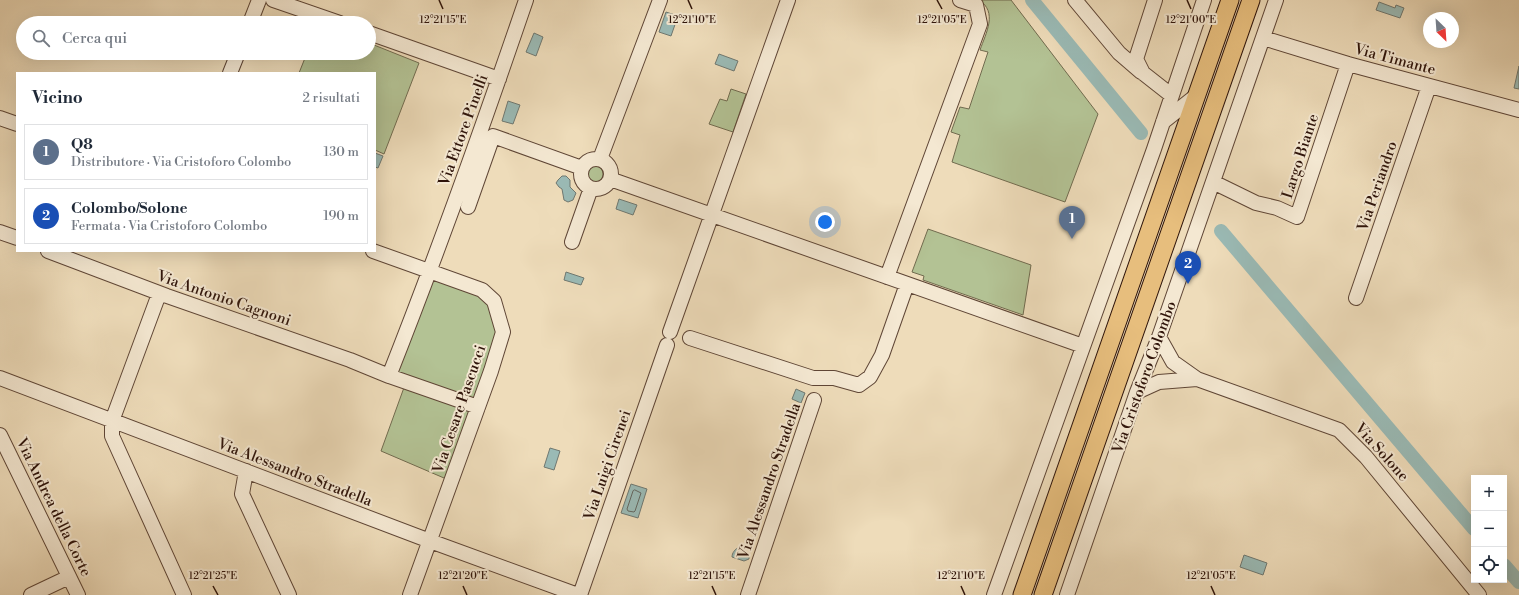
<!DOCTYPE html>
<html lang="it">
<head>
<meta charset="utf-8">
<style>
  body { margin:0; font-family:"Libre Bodoni",serif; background:#f2f2f3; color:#1f2937 }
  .controls { position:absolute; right:12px; bottom:12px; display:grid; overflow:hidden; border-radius:0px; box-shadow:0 4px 16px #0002 }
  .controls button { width:36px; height:36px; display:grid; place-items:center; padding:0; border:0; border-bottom:1px solid #e0e1e3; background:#fff; color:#1f2937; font:20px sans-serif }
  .compass { position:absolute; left:1423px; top:12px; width:36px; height:36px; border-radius:50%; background:#fff; box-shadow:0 4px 16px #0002; rotate:155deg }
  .you { position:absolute; left:825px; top:222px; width:14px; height:14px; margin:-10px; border:3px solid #fff; border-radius:50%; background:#1a73e8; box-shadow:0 0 0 6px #1a73e833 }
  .badge { display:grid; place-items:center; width:26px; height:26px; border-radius:50%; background:#8f2418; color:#fff; font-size:13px; font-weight:700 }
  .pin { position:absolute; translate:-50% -33px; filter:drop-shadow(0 1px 2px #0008) }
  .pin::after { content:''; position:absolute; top:21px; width:14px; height:12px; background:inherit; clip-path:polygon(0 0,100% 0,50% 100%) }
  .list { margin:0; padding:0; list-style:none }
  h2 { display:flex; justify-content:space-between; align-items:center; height:52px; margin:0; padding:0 16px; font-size:17px }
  h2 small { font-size:13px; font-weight:400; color:#747a83 }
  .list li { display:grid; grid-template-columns:26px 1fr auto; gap:12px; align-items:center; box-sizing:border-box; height:56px; margin:0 8px 8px; padding:0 8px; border:1px solid #e0e1e3; border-radius:0px }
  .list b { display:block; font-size:15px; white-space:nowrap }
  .list p { margin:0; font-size:13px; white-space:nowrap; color:#747a83 }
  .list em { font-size:13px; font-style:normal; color:#747a83 }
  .icon { flex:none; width:22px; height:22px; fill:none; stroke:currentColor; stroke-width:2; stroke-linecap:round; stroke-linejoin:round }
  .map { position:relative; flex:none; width:1519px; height:595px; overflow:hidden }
  .search { position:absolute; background:#fff; box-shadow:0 4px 16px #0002; left:16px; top:16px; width:360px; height:44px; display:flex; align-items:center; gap:10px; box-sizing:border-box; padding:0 14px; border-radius:22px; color:#747a83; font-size:15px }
  .panel { position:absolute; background:#fff; box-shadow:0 4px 16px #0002; left:16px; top:72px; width:360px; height:180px; border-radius:0px }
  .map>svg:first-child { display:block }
  .green { fill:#b3c294; stroke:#716b4f }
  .water { fill:#9abab5; stroke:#6f7871 }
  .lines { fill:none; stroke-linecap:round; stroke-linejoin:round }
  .shore { stroke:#646760; stroke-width:1 }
  .canal { stroke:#9abab5; stroke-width:14 }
  .minor-casing { stroke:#5f4636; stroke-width:16 }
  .major-casing { stroke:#2f140a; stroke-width:19 }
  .minor { stroke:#f4e8d2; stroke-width:14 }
  .major { stroke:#e7be7d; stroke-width:17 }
  .ticks { fill:none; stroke:#2f140a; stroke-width:1.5 }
  .labels { text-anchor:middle; stroke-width:4; stroke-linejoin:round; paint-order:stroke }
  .street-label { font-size:15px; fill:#2f140a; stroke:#f4e8d2 }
  .ticks-label { font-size:10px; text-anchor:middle; fill:#2f140a; stroke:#f4e8d2; stroke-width:4; stroke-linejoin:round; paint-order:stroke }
</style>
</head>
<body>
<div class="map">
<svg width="1519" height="595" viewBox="0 0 1519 595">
  <rect width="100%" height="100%" fill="#eedcba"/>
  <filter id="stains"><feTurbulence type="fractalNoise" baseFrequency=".005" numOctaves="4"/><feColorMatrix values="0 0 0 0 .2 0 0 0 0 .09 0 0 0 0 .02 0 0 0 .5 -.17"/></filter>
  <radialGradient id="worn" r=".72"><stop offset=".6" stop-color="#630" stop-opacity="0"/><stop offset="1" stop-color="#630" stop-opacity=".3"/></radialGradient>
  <path class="green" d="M 979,0 L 1011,0 L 1098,114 L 1065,202 L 952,162 L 960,135 L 951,132 L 960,107 L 969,109 L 988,52 L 980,50 C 986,33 998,12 979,0 Z
    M 369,43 L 419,63 L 384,154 L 375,150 L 375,73 L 299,73 L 307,53 L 369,53 Z
    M 731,89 L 746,94 L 733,132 L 709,124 L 720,99 L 727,101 Z
    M587 174a8 8 0 1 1 16 0a8 8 0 1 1-16 0Z
    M 928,229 L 1031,265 L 1023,315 L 923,280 L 924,276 L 912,272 Z
    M 430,271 L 482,290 L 503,332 L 451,481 L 381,451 L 406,382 L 389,376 Z"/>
  <path class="water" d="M 1379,2 L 1395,8 L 1396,5 L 1404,8 L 1400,18 L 1376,10 Z
    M 666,12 L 678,16 L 671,36 L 659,32 Z
    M 534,33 L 543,37 L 536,56 L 526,52 Z
    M 719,54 L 738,61 L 734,71 L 715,64 Z
    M 1519,66 L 1519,89 L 1514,88 Z
    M 508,101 L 520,105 L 513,124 L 502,121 Z
    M 375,153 L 383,156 L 378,168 L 375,167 Z
    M 562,176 L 566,176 L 570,180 L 570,187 L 576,193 L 573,200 L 568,202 L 564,200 L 562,189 L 559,187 L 556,183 L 558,180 Z
    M 619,199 L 637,205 L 633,215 L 616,209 Z
    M 566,272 L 584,278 L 581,285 L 564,280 Z
    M 796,389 L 805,393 L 801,403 L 792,399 Z
    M 550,448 L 560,451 L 554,470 L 544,467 Z
    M 631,484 L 647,489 L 638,518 L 621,513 Z
    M 738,548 L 742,548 L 744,551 L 747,552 L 749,555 L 749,559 L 744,561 L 732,557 C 732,553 735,549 738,548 Z
    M 1244,555 L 1267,563 L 1263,575 L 1240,567 Z"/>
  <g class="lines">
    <path class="shore" d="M 635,490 L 641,493 L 635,511 L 634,512 L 628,511 L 627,509 L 633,491 Z"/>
    <path class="canal" d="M 1032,0 L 1141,133
      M 1221,231 L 1474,529
      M 1504,565 L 1519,582"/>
    <g class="minor-casing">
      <path id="minor" d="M 273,0 L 340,23
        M 1075,0 L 1119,53 L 1141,72
        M 1155,0 L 1136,59 L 1143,73 L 1171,95
        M 250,23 L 259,0
        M 369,33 L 499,79
        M 1263,38 L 1348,64 L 1519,110
        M 230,73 L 238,53
        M 0,118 L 17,124
        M 1163,122 L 1197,95
        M 600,159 L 660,0
        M581 174a15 15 0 1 1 30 0a15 15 0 1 1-30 0Z
        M 610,179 L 1083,346
        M 1213,182 L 1256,203 L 1277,208 L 1297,217 L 1348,64
        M 468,207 L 493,136 L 582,168
        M 0,232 L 17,238
        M 572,242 L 591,188
        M 48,251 L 167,296 L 350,360 L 389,376 L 478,407
        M 373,251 L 482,290 L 494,301 L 503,332 L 491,371 L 410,595
        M 887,277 L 980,24 L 976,5 L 960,0
        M 159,294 L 112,421 L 112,436 L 184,595
        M 1356,298 L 1429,86
        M 670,332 L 788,0
        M 1159,337 L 1173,362 L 1197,379 L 1339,430 L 1366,457 L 1479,595
        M 690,338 L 813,378 L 834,378 L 859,385 L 870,377 L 882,355 L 907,284
        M 389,376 C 438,252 483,126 526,0
        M 0,378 L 430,541 L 578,595
        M 1137,392 L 1159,382 L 1197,379
        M 0,435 L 78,595
        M 246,471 L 242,494 L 289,595
        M 31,595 L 69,577
        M 580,595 L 667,345
        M 748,595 L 814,400
        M 994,595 L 1154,149 L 1204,0
        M 1067,595 L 1137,392 L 1159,337 L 1276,0"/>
    </g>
    <g class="major-casing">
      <path id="major" d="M 1022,595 L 1230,0
        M 1043,595 L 1251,0"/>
    </g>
    <use href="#minor" class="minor"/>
    <use href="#major" class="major"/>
  </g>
  <path class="ticks" d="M 439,0 L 443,9M 688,0 L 692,9M 937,0 L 942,9M 1187,0 L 1191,9M 213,586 L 218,595M 463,586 L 467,595M 712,586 L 716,595M 961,586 L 965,595M 1211,586 L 1215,595"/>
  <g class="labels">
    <g class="street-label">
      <text transform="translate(1395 59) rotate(15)" y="5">Via Timante</text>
      <text transform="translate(463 130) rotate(-70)" y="5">Via Ettore Pinelli</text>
      <text transform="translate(1300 156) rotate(-72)" y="5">Largo Biante</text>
      <text transform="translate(1377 186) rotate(-71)" y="5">Via Periandro</text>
      <text transform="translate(224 298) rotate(19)" y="5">Via Antonio Cagnoni</text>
      <text transform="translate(1144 377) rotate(-70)" y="5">Via Cristoforo Colombo</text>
      <text transform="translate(459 409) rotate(-71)" y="5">Via Cesare Pascucci</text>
      <text transform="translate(1382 452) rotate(48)" y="5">Via Solone</text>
      <text transform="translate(607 465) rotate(-71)" y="5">Via Luigi Cirenei</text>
      <text transform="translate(295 472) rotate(21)" y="5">Via Alessandro Stradella</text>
      <text transform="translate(769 481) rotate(-71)" y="5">Via Alessandro Stradella</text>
      <text transform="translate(54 507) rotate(64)" y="5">Via Andrea della Corte</text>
    </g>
  </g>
  <g class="ticks-label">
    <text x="443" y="23">12°21'15"E</text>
    <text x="692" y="23">12°21'10"E</text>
    <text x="942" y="23">12°21'05"E</text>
    <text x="1191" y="23">12°21'00"E</text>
    <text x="213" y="579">12°21'25"E</text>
    <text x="463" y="579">12°21'20"E</text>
    <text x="712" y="579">12°21'15"E</text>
    <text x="961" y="579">12°21'10"E</text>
    <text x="1211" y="579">12°21'05"E</text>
  </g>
  <rect width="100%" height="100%" filter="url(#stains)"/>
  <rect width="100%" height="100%" fill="url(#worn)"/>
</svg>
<div class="controls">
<button>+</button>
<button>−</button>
<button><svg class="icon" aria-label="locate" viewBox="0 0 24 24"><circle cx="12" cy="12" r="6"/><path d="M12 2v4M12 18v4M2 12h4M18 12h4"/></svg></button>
</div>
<svg class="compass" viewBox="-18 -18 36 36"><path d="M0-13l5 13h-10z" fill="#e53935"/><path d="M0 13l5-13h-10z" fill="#747a83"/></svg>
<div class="you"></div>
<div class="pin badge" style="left:1072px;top:239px;background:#5c6f8a">1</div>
<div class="pin badge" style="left:1188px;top:284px;background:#1a4fb4">2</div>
<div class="search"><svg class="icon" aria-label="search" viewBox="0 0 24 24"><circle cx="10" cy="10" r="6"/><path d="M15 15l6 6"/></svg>Cerca qui</div>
<section class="panel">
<h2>Vicino<small>2 risultati</small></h2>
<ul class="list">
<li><span class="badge" style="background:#5c6f8a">1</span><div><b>Q8</b><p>Distributore · Via Cristoforo Colombo</p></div><em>130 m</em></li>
<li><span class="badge" style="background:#1a4fb4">2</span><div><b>Colombo/Solone</b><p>Fermata · Via Cristoforo Colombo</p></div><em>190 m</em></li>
</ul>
</section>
</div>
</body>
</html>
